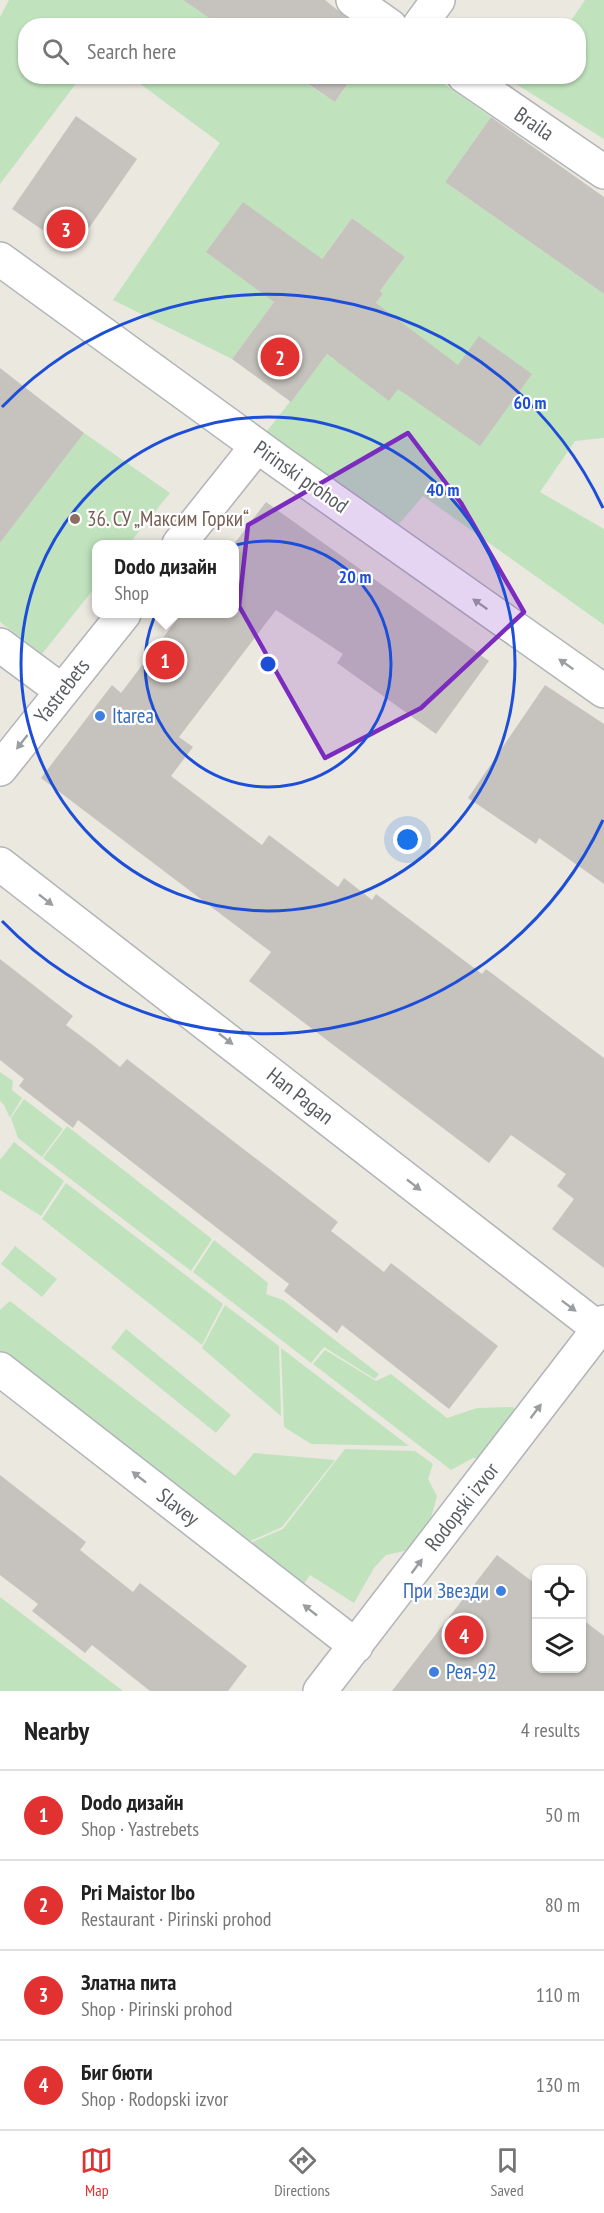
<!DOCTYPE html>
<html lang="en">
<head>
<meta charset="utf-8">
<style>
  body { margin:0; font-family:"PT Sans Narrow",sans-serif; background:#f6f6f6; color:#222 }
  .controls { position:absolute; right:18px; bottom:18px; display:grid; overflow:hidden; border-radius:12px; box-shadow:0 2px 4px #0004 }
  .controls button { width:54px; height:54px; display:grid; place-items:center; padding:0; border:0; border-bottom:2px solid #e0e0e0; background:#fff; color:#222; font:30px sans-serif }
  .you { position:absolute; left:408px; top:840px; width:21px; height:21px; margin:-15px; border:4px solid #fff; border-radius:50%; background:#1a73e8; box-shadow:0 0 0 9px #1a73e833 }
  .badge { display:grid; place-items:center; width:39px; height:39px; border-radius:50%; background:#e13131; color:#fff; font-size:20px; font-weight:700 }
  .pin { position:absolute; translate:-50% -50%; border:3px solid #fff; box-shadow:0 2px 6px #0006 }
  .popup { position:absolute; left:92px; top:540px; width:147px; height:78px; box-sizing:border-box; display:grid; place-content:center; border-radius:12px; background:#fff; filter:drop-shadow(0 2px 4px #0005); font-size:20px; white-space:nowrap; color:#767676 }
  .popup b { font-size:22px; color:#222 }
  .popup::after { content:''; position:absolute; left:50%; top:100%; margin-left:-12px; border:12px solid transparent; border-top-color:#fff }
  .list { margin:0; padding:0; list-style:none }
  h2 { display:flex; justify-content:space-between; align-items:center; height:78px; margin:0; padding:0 24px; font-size:26px }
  h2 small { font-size:20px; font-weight:400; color:#767676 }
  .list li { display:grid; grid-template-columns:39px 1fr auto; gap:18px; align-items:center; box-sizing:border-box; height:90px; padding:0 24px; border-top:2px solid #e0e0e0 }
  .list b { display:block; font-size:22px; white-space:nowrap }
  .list p { margin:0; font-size:20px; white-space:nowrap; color:#767676 }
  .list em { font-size:20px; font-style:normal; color:#767676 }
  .icon { flex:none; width:33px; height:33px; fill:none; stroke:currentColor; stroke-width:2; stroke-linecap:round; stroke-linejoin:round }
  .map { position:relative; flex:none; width:604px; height:1691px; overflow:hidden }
  .search { position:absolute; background:#fff; box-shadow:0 2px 4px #0004; left:18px; right:18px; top:18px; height:66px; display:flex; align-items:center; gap:15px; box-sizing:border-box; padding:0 21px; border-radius:24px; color:#767676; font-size:22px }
  .sheet { height:438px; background:#fff }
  nav { display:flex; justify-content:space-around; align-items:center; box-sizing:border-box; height:84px; border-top:2px solid #e0e0e0; background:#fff; font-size:16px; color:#767676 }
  nav a { display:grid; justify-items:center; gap:3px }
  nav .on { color:#e13131 }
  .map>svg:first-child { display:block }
  .green { fill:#c0e3bd }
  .building { fill:#c6c3be }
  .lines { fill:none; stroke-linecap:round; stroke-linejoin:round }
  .minor-casing { stroke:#b1b4b8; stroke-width:36 }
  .minor { stroke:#fff; stroke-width:33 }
  .oneway { fill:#9b9ea0 }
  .marked { fill:#7b2cbf; fill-opacity:0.2; stroke:#7b2cbf; stroke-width:4.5; stroke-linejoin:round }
  .ring { fill:none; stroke:#1d4ed8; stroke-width:3 }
  .education-dot { fill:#8d6e63; stroke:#fff; stroke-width:2 }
  .shop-dot { fill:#3f7fe0; stroke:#fff; stroke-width:2 }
  .labels { text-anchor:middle; stroke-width:4.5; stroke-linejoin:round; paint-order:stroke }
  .street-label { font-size:21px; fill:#595d61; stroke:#fff }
  .education-label { font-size:21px; fill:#785e54; stroke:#fff; text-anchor:start }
  .shop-label { font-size:21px; fill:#366cbe; stroke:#fff; text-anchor:start }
  .centre { fill:#1d4ed8; stroke:#fff; stroke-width:3 }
  .ring-label { font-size:18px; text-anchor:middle; font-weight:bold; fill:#1d4ed8; stroke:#fff; stroke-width:4.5; stroke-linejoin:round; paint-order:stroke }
</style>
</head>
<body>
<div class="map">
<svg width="604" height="1691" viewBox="0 0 604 1691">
  <rect width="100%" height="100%" fill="#ebe8e0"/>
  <path class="green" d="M 9,0 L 183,0 L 221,25 L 26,26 L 26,76 L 81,77 L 0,184 L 0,17 Z
    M 585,0 L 604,0 L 604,139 L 505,77 L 578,76 L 578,26 L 568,25 Z
    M 131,77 L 296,77 L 335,102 L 353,77 L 434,77 L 491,117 L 445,182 L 604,294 L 604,438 L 575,441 L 540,492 L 604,529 L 604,625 L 423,496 L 399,524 L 264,435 L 327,354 L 334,360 L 383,294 L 380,291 L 405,257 L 352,218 L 312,272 L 302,264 L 232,359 L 113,300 L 220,143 Z
    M 84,433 L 170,493 L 129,544 L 96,544 L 96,586 L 42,654 L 0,622 L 0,543 Z
    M 0,1072 L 13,1081 L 12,1090 L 22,1098 L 10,1118 L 4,1105 L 0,1101 Z
    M 24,1099 L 63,1129 L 42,1157 L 18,1138 L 11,1118 Z
    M 67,1126 L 212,1239 L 191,1271 L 43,1158 Z
    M 14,1142 L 64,1181 L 41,1216 L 0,1190 L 0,1160 Z
    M 66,1183 L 223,1304 L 202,1345 L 42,1219 Z
    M 214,1240 L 268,1283 L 266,1294 L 283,1300 L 379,1374 L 375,1379 L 324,1347 L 311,1363 L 193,1272 Z
    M 15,1246 L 57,1279 L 42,1297 L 1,1264 Z
    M 10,1301 L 235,1476 L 254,1453 L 335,1460 L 282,1527 L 237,1547 L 0,1363 L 0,1310 Z
    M 225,1305 L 279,1346 L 281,1416 L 202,1348 Z
    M 126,1329 L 231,1415 L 216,1433 L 111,1348 Z
    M 281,1348 L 409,1446 L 311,1444 L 284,1427 Z
    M 325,1350 L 376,1381 L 391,1374 L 447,1418 L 477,1408 L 513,1407 L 524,1424 L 495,1460 L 473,1458 L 451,1470 L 313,1364 Z
    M 345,1449 L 415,1451 L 433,1464 L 428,1479 L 437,1496 L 423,1547 L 386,1555 L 374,1568 L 354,1603 L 310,1575 L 297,1594 L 238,1548 L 283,1529 Z
    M 0,1597 L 123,1691 L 0,1691 Z"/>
  <path class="building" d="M 183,0 L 325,0 L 357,26 L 221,26 Z
    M 296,76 L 353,76 L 335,102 Z
    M 76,116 L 137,159 L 73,251 L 12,209 Z
    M 491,117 L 604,197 L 604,294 L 445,182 Z
    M 243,202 L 322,259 L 352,218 L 405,257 L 380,291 L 383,294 L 376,303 L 458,365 L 479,336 L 532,374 L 480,446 L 398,389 L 389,401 L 327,354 L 291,402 L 232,359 L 274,302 L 206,252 Z
    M 0,368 L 84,433 L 0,543 Z
    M 266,502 L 489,661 L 436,734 L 337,663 L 343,654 L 276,610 L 179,737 L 193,747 L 171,776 L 262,845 L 269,835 L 338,887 L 344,878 L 372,900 L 376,894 L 482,974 L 486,969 L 604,1058 L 604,1268 L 552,1229 L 574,1199 L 557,1186 L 566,1174 L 511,1135 L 489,1163 L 249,981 L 271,952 L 41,778 L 112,685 L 121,693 L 181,614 L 234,614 L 234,544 Z
    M 545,685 L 604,724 L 604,884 L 539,838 L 536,844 L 468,798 Z
    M 0,959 L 73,1016 L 66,1025 L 94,1046 L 120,1067 L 127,1059 L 338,1222 L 331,1231 L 357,1251 L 384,1272 L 391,1263 L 498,1346 L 449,1409 L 342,1325 L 337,1333 L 284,1291 L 289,1284 L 78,1120 L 73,1128 L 19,1086 L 24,1079 L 0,1060 Z
    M 0,1475 L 86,1542 L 80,1550 L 133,1592 L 140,1583 L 247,1666 L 228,1691 L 150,1691 L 92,1645 L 85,1653 L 32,1611 L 38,1604 L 0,1575 Z
    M 497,1555 L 537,1585 L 537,1668 L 582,1668 L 582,1619 L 604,1636 L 604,1691 L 392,1691 Z"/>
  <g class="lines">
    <g class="minor-casing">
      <path id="minor" d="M 353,0 L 390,26
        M 419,26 L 438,0
        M 464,76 L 604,172
        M 0,259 L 278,461 L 604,691
        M 179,544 L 257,446
        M 0,645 L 62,691
        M 0,769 L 124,614
        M 0,864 L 599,1329
        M 0,1369 L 356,1646
        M 320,1691 L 604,1322"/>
    </g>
    <use href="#minor" class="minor"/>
  </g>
  <defs><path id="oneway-solid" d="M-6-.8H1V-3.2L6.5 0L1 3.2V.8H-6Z" transform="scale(1.5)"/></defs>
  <g class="oneway">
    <use href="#oneway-solid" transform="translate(480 604) rotate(-145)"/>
    <use href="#oneway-solid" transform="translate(566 664) rotate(-145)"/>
    <use href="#oneway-solid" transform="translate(22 742) rotate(128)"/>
    <use href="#oneway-solid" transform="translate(46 900) rotate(38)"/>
    <use href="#oneway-solid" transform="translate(226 1039) rotate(38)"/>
    <use href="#oneway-solid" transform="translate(414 1185) rotate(38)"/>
    <use href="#oneway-solid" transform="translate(569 1306) rotate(37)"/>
    <use href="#oneway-solid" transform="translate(536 1411) rotate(-53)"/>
    <use href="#oneway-solid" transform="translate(139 1477) rotate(-142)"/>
    <use href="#oneway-solid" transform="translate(417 1566) rotate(-53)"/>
    <use href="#oneway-solid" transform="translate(310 1610) rotate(-142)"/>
  </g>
  <path class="marked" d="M 408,433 L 461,503 L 524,612 L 421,708 L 325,758 L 239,606 L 248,525 Z"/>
  <g class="ring">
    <circle cx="268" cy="664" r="123"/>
    <circle cx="268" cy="664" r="247"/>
    <path d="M603 820A370 370 0 0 1 2 921M2 407A370 370 0 0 1 603 508"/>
  </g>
  <circle class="education-dot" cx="75" cy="519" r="6"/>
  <g class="shop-dot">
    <circle cx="100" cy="716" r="6"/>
    <circle cx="501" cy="1591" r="6"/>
    <circle cx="434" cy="1672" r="6"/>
  </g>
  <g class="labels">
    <g class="street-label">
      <text transform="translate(534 124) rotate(34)" y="7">Braila</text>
      <text transform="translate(301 477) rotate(35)" y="7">Pirinski prohod</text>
      <text transform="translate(62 691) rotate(-52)" y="7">Yastrebets</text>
      <text transform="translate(300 1096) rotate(38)" y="7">Han Pagan</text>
      <text transform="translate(178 1507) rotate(38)" y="7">Slavey</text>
      <text transform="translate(462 1507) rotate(-52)" y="7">Rodopski izvor</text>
    </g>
    <g class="education-label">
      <text x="87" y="526">36. СУ „Максим Горки“</text>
    </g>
    <g class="shop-label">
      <text x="112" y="723">Itarea</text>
      <text x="489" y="1598" text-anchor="end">При Звезди</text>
      <text x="446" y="1679">Рея-92</text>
    </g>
  </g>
  <circle cx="268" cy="664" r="9" class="centre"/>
  <g class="ring-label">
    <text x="530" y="409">60 m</text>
    <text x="443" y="496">40 m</text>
    <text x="355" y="583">20 m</text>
  </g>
</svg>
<div class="controls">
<button><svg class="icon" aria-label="locate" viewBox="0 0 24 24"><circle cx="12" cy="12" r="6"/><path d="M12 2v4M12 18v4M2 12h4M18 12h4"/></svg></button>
<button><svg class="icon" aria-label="layers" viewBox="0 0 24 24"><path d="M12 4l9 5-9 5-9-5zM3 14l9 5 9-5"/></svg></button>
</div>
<div class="you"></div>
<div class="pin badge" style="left:165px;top:660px">1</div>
<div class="popup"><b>Dodo дизайн</b>Shop</div>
<div class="pin badge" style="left:280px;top:357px">2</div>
<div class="pin badge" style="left:66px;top:229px">3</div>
<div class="pin badge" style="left:464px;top:1635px">4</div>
<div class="search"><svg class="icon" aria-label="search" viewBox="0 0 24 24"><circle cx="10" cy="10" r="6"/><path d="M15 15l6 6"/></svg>Search here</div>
</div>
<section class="sheet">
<h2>Nearby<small>4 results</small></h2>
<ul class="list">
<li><span class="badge">1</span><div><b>Dodo дизайн</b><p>Shop · Yastrebets</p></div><em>50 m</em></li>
<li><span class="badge">2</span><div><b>Pri Maistor Ibo</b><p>Restaurant · Pirinski prohod</p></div><em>80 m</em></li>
<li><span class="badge">3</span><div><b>Златна пита</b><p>Shop · Pirinski prohod</p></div><em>110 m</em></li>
<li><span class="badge">4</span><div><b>Биг бюти</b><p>Shop · Rodopski izvor</p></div><em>130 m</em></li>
</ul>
</section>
<nav>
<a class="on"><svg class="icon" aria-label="map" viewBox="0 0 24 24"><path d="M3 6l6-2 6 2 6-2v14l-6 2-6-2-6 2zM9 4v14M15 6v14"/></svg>Map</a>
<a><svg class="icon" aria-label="directions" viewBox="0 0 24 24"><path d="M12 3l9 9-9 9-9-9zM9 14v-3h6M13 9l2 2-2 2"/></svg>Directions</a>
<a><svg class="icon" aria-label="saved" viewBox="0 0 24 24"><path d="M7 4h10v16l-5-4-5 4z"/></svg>Saved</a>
</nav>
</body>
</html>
